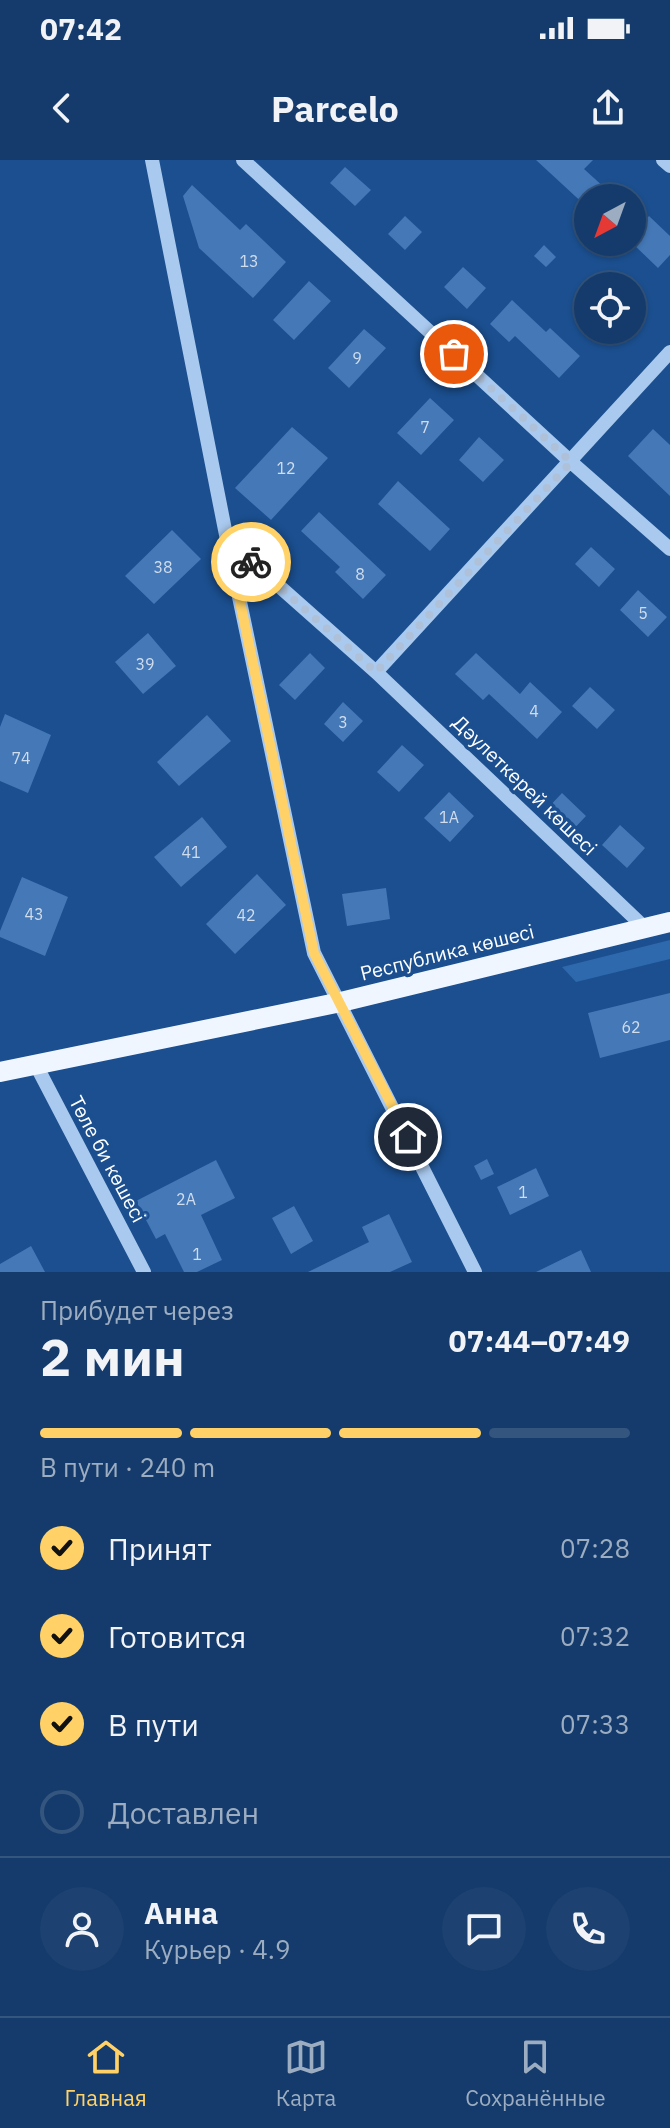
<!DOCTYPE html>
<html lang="ru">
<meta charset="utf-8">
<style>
:root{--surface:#143b6b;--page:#1d4271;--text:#f1f3f6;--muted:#9dadc1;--line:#33557e;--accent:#ffd166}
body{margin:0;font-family:"IBM Plex Sans",sans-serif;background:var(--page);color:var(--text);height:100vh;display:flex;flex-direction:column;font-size:30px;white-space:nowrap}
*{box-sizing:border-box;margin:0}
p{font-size:26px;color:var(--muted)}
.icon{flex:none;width:44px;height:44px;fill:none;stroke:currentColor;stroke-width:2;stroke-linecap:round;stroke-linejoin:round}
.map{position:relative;height:1112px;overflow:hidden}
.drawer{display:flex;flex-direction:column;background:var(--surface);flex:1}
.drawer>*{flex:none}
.needle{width:52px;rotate:221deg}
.controls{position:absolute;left:574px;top:24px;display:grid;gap:16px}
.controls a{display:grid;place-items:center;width:72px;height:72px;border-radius:50%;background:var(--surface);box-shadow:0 2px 6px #0004,0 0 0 2px var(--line);font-size:40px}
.pin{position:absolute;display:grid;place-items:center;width:68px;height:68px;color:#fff;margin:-34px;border:4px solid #fff;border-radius:50%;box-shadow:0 2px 8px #0007}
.courier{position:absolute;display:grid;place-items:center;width:80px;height:80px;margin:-40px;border:6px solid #ffd166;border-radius:50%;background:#fff;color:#222;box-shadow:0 2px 10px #0007}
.head em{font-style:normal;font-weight:700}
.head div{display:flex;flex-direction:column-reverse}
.head{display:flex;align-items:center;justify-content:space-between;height:136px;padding:0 40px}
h1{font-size:52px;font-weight:700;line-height:60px}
.bar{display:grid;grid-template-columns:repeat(4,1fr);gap:12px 8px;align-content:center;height:96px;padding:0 40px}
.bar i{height:10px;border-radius:6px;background:var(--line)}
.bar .active{background:var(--accent)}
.bar p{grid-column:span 4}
.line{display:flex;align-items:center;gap:20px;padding:0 40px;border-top:2px solid var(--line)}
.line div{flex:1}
.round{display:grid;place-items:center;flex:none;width:84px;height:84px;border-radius:42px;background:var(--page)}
ol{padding:0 40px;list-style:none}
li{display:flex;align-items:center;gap:24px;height:88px}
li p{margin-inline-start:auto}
li .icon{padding:8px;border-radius:50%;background:var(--accent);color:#111;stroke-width:4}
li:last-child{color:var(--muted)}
li i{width:44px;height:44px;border:4px solid var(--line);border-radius:50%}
.status{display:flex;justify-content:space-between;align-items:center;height:56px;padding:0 40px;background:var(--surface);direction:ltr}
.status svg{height:22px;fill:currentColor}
header{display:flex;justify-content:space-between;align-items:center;height:104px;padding:0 40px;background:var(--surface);font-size:36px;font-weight:700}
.tabs{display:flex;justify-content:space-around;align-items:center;height:112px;border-top:2px solid var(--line);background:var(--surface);font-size:22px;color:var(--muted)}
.tabs a{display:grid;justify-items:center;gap:4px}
.tabs .active{color:var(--accent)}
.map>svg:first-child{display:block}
.green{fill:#2e69ad}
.building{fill:#4478b7}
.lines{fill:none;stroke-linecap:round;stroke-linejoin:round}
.minor{stroke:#a9c9ee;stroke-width:14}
.major{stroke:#f0f6ff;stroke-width:20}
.done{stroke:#afc1d8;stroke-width:8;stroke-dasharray:0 14.4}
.route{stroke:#ffd166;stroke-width:10}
.labels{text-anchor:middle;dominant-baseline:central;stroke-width:7;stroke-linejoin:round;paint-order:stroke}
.number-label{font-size:16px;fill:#d0dded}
.street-label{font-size:20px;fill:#fff;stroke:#1b4f8f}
</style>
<div class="status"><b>07:42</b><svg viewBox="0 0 49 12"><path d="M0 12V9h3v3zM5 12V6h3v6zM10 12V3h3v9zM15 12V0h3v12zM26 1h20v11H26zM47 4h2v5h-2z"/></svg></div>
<header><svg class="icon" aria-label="back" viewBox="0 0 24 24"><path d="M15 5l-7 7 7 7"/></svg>Parcelo<svg class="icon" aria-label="share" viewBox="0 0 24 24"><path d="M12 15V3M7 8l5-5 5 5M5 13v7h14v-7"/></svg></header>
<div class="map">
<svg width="670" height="1112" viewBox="0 0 670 1112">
<rect width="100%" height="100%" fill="#1b4f8f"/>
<!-- green -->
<path class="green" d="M670,780V799L576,822L562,807Z"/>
<!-- building -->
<path class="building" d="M536,0H593L584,9L616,38H588V48Z
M345,7L371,30L355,46L330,23Z
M192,25L240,70L246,64L286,102L253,138L199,88L183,36Z
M405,56L422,72L405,90L388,74Z
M649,56L670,76V95L658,108L632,83V74Z
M544,85L556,97L546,107L534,96Z
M463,107L486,128L467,149L444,127Z
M309,121L331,141L294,180L273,160Z
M512,140L546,172L550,168L580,196L559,218L515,176L509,182L490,164Z
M364,169L386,188L349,228L328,208Z
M430,238L454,260L421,295L397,273Z
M292,267L328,298L271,360L235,328Z
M653,269L670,285V336L628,296Z
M479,277L504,300L483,322L459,300Z
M398,321L450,369L430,391L378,344Z
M319,352L386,415L363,439L335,412L340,407L301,371Z
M172,370L201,399L154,444L125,416Z
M591,387L615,409L599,427L575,404Z
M638,430L667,457L648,477L620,450Z
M148,473L176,506L143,534L115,502Z
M310,493L325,508L295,540L279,525Z
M476,493L520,534L530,522L562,552L537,579L489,534L483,540L455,514Z
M590,527L615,550L597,569L572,546Z
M343,542L363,561L343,582L324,564Z
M5,554L51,575L28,633L0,621V567Z
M207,555L231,581L179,626L157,602Z
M402,585L424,605L399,632L377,612Z
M449,632L474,656L450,682L424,658Z
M562,633L586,656L568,675L544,652Z
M202,657L227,687L181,727L154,697Z
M620,665L645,688L627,708L602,685Z
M257,714L286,745L235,794L206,764Z
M22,717L68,737L45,796L0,777V771Z
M386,728L390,759L347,766L342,734Z
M670,833V880L600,898L588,853Z
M487,999L494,1014L481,1020L474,1006Z
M216,1000L235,1038L201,1055L222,1100L197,1112H184L165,1074L156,1079L136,1041Z
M536,1008L549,1036L510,1055L497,1027Z
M294,1046L313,1081L291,1094L272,1058Z
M389,1054L412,1102L390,1112H308L369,1082L362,1067Z
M31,1086L45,1112H0V1104Z
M581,1090L591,1112H536Z"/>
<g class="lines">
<!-- minor -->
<path class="minor" d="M152,0L227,380L314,793L475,1112
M243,0L571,302L670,389
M663,0L670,6
M227,380L376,512L645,768
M376,512L670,192
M36,905L144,1112"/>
<!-- major -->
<path class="major" d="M0,912L341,842L670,762"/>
</g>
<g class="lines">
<!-- done -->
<path class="done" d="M251,402L376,512L571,302L454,194"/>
<!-- route -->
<path class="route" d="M251,402L227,380L314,793L408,977"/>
</g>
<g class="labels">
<!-- number labels -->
<g class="number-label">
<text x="249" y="101">13</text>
<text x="357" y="198">9</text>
<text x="425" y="267">7</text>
<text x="286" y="308">12</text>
<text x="163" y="407">38</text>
<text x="360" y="414">8</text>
<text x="643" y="453">5</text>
<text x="145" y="504">39</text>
<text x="534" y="551">4</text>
<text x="343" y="562">3</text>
<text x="21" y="598">74</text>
<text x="449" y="657">1А</text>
<text x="191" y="692">41</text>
<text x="34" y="754">43</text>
<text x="246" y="755">42</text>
<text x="631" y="867">62</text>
<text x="523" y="1032">1</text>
<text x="186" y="1039">2А</text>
<text x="197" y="1094">1</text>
</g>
<!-- street labels -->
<g class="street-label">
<text transform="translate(525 625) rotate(44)">Дәулеткерей көшесі</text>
<text transform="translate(447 792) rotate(-14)">Республика көшесі</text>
<text transform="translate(108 999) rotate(62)">Төле би көшесі</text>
</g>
</g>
</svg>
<div class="controls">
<a><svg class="needle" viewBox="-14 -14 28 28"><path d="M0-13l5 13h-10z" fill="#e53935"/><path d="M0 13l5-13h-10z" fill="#9dadc1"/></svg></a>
<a><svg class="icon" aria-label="locate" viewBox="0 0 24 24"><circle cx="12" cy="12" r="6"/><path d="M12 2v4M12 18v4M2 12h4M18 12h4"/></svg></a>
</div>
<div class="pin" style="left:454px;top:194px;background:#ea580c"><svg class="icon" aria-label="bag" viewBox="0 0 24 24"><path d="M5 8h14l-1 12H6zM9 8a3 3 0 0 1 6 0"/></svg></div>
<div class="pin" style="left:408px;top:977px;background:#1f2937"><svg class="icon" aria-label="home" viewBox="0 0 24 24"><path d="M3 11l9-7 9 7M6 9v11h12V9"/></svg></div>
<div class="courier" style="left:251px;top:402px"><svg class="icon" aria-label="bike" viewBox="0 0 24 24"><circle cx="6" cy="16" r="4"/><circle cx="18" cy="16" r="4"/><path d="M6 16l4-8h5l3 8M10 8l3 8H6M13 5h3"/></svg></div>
</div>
<section class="drawer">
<div class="head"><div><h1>2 мин</h1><p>Прибудет через</p></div><em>07:44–07:49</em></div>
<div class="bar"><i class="active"></i><i class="active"></i><i class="active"></i><i></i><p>В пути · 240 m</p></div>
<ol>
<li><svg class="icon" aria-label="check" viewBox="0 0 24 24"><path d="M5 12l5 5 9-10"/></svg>Принят<p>07:28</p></li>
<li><svg class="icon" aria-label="check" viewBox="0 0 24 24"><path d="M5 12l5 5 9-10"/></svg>Готовится<p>07:32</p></li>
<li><svg class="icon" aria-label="check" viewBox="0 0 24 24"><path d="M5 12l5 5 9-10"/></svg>В пути<p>07:33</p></li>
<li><i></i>Доставлен</li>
</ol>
<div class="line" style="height:144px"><a class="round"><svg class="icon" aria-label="person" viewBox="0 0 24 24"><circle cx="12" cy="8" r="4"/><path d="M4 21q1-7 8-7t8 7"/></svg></a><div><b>Анна</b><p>Курьер · 4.9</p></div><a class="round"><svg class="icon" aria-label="chat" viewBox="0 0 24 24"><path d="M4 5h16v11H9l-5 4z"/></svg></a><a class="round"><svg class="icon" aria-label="phone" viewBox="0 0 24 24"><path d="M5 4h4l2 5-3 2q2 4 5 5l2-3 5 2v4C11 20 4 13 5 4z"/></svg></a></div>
</section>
<nav class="tabs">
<a class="active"><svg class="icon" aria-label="home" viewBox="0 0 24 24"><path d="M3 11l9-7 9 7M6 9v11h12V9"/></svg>Главная</a>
<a><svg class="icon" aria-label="map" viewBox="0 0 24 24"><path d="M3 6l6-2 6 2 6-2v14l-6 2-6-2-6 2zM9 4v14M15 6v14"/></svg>Карта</a>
<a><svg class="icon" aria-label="saved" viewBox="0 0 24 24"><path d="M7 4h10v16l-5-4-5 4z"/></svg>Сохранённые</a>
</nav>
